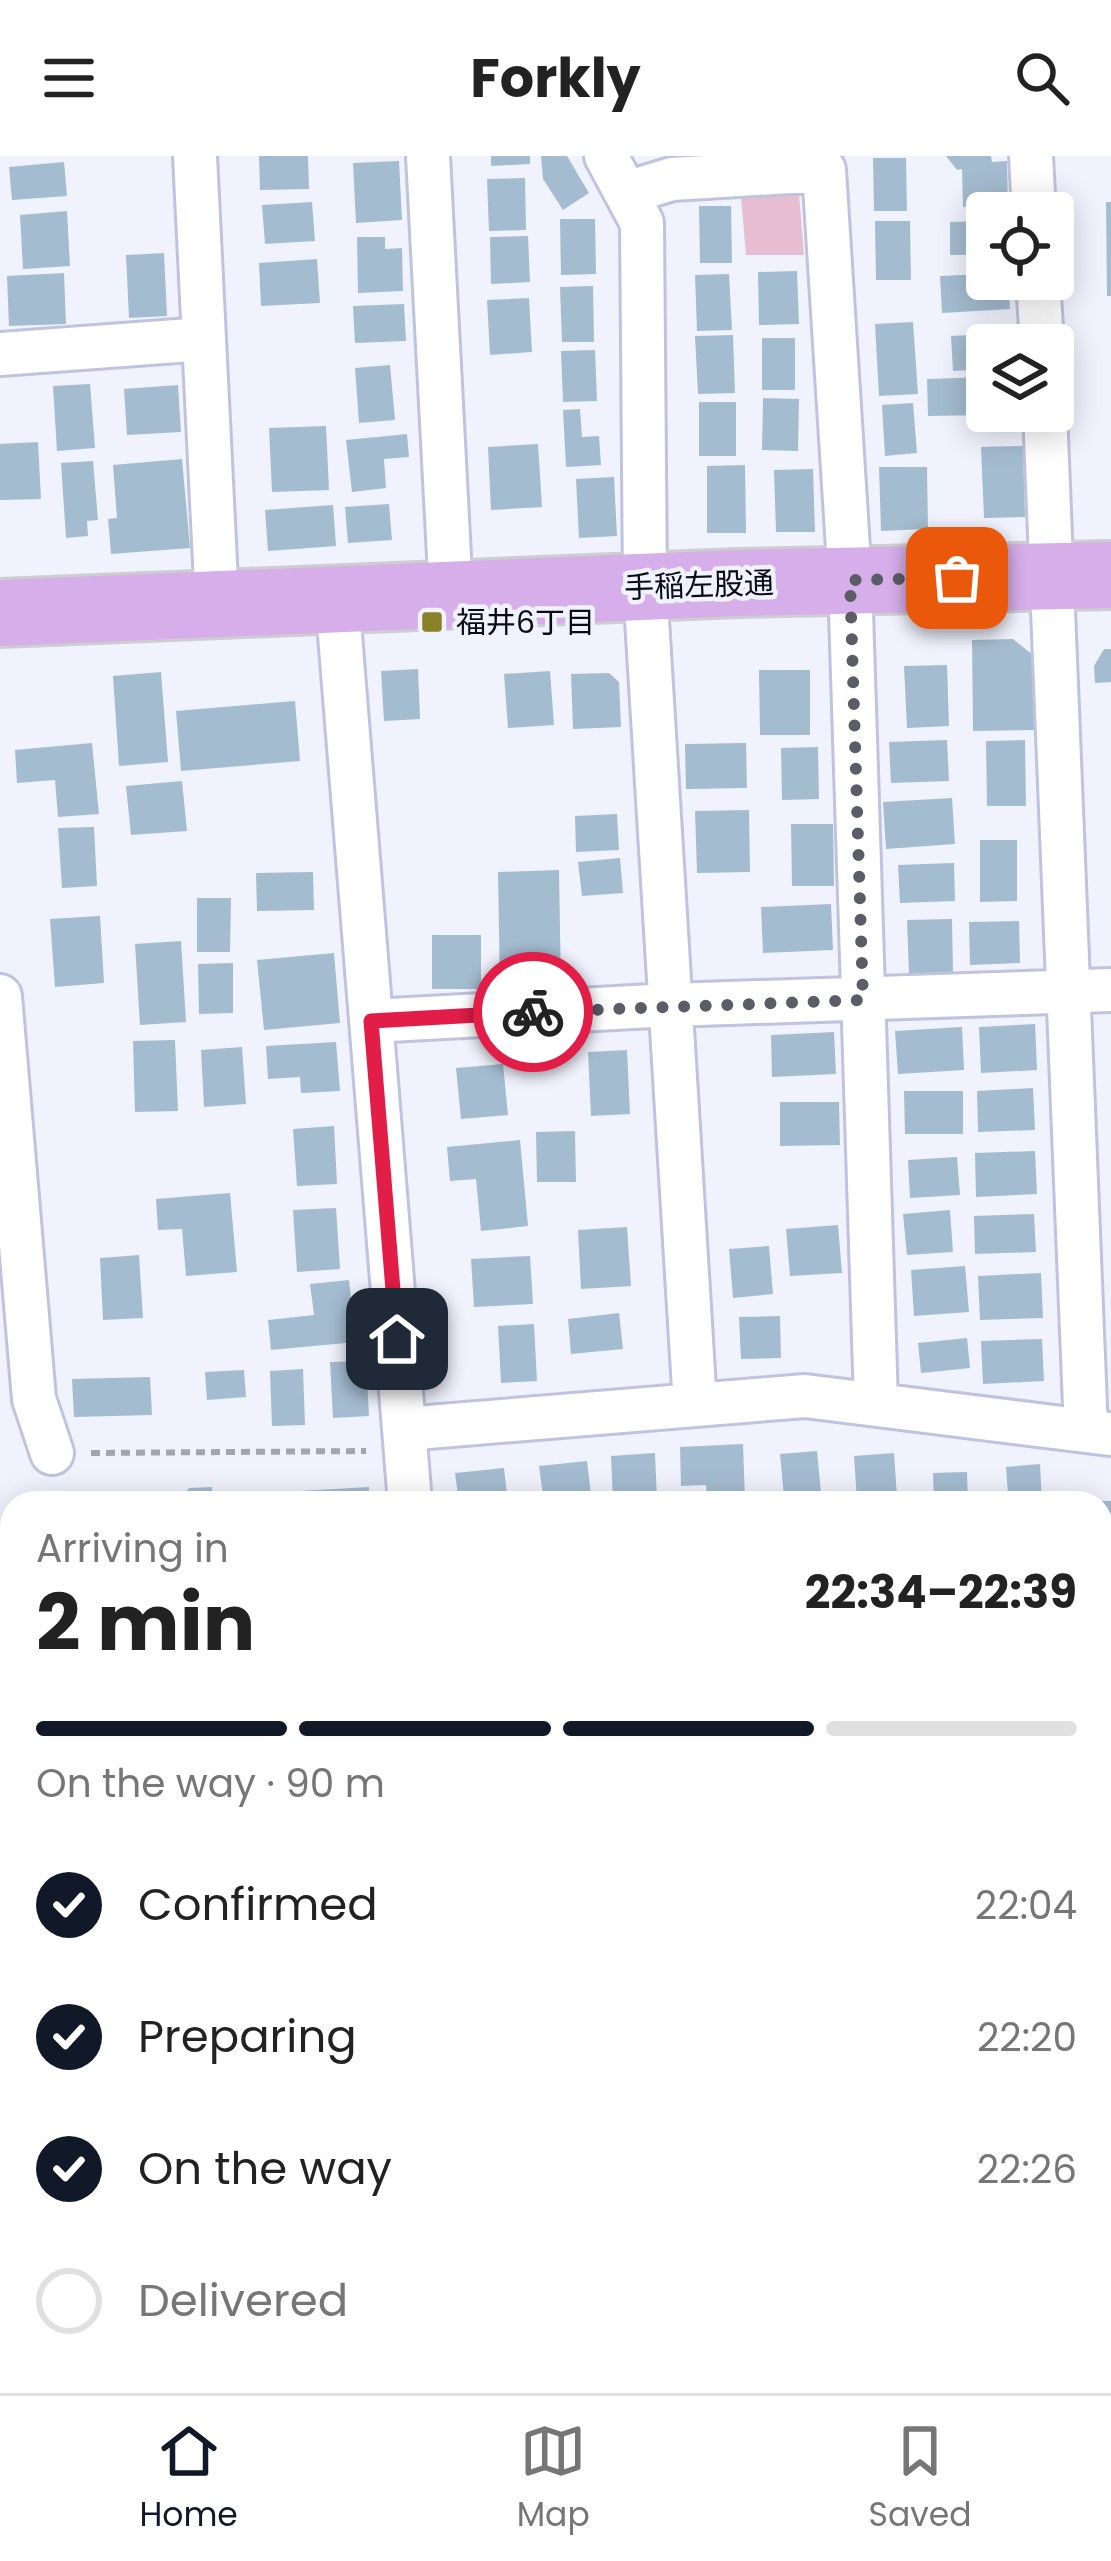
<!DOCTYPE html>
<meta charset="utf-8">
<style>
:root{--surface:#fff;--page:#f6f6f6;--text:#222;--muted:#767676;--line:#e0e0e0;--accent:#111827}
body{margin:0;font-family:Poppins,"Noto Sans JP",sans-serif;background:var(--page);color:var(--text);height:100vh;display:flex;flex-direction:column;font-size:45px;white-space:nowrap}
*{box-sizing:border-box;margin:0}
p{font-size:39px;color:var(--muted)}
.icon{flex:none;width:66px;height:66px;fill:none;stroke:currentColor;stroke-width:2;stroke-linecap:round;stroke-linejoin:round}
.map{position:relative;flex:1;overflow:hidden}
.panel{position:absolute;left:0px;top:1335px;width:1113px;height:903px;display:flex;flex-direction:column;background:var(--surface);border-radius:36px 36px 0 0;box-shadow:0 6px 30px #0003}
.panel>*{flex:none}
.controls{position:absolute;left:966px;top:36px;display:grid;gap:24px}
.controls a{display:grid;place-items:center;width:108px;height:108px;border-radius:12px;background:var(--surface);box-shadow:0 6px 30px #0003;font-size:60px}
.pin{position:absolute;display:grid;place-items:center;width:102px;height:102px;color:#fff;margin:-51px;border-radius:24px;box-shadow:0 6px 18px #0006}
.courier{position:absolute;display:grid;place-items:center;width:120px;height:120px;margin:-60px;border:9px solid #e11d48;border-radius:50%;background:#fff;color:#222;box-shadow:0 3px 15px #0007}
.summary em{font-style:normal;font-weight:700}
.summary div{display:flex;flex-direction:column-reverse}
.summary{display:flex;align-items:center;justify-content:space-between;height:204px;padding:0 36px}
h1{font-size:78px;font-weight:700;line-height:90px}
.bar{display:grid;grid-template-columns:repeat(4,1fr);gap:18px 12px;align-content:center;height:144px;padding:0 36px}
.bar i{height:15px;border-radius:9px;background:var(--line)}
.bar .on{background:var(--accent)}
.bar p{grid-column:span 4}
ol{padding:0 36px;list-style:none}
li{display:flex;align-items:center;gap:36px;height:132px}
li p{margin-inline-start:auto}
li .icon{padding:12px;border-radius:50%;background:var(--accent);color:#fff;stroke-width:4}
li:last-child{color:var(--muted)}
li i{width:66px;height:66px;border:6px solid var(--line);border-radius:50%}
header{display:flex;justify-content:space-between;align-items:center;height:156px;padding:0 36px;background:var(--surface);font-size:54px;font-weight:700}
.menu{display:flex;justify-content:space-around;align-items:center;height:168px;border-top:3px solid var(--line);background:var(--surface);font-size:33px;color:var(--muted)}
.menu a{display:grid;justify-items:center;gap:6px}
.menu .on{color:var(--accent)}
.map>svg:first-child{display:block}
.green{fill:#e7bed1}
.forest{fill:#e1b1c7}
.lines{fill:none;stroke-linecap:round;stroke-linejoin:round}
.river{stroke:#73aeb8;stroke-width:66}
.building{fill:#a4bcd0}
.street-casing{stroke:#bfc3de;stroke-width:48}
.primary-casing{stroke:#ceced0;stroke-width:72}
.path{stroke:#a3a4af;stroke-width:6;stroke-dasharray:9 6;stroke-linecap:butt}
.street{stroke:#fff;stroke-width:42}
.primary{stroke:#d6aee9;stroke-width:66}
.done{stroke:#5a5c66;stroke-width:12;stroke-dasharray:0 21.6}
.route{stroke:#e11d48;stroke-width:15}
.poi-dot{fill:#888129;stroke:#f0f2fd;stroke-width:4.5}
.labels{text-anchor:middle;dominant-baseline:central;stroke-width:9;stroke-linejoin:round;paint-order:stroke}
.street-label{font-size:30px;fill:#0a0b14;stroke:#f0f2fd}
.poi-label{font-size:30px;fill:#0a0b14;stroke:#f0f2fd;text-anchor:start}
</style>
<header><svg class="icon" aria-label="menu" viewBox="0 0 24 24"><path d="M4 6h16M4 12h16M4 18h16"/></svg>Forkly<svg class="icon" aria-label="search" viewBox="0 0 24 24"><circle cx="10" cy="10" r="6"/><path d="M15 15l6 6"/></svg></header>
<div class="map">
<svg width="1111" height="2237" viewBox="0 0 1111 2237">
<rect width="100%" height="100%" fill="#f0f2fd"/>
<!-- green -->
<path class="green" d="M799,38L804,99H746L741,42Z"/>
<!-- forest -->
<path class="forest" d="M1111,1995V2237H0V2203L12,2201V2226H1101V1998Z"/>
<g class="lines">
<!-- river -->
<path class="river" d="M1101,2169L1111,2163
M511,2226L549,2237
M194,2237L261,2226
M985,2237L1004,2226"/>
</g>
<!-- building -->
<path class="building" d="M259,0H308L309,33L260,34Z
M491,0H530V8L491,10Z
M541,0H567L589,37L563,54L543,23Z
M946,0H991L992,6L1007,5L1008,50L963,51L962,13L957,14Z
M873,2H906L907,55H874Z
M399,5L402,64L356,67L353,7Z
M64,6L67,40L12,44L9,11Z
M525,22L526,74L489,75L487,23Z
M312,46L315,85L265,88L262,49Z
M1106,46H1111V140H1107Z
M699,50H731L732,107H700Z
M67,55L70,110L23,113L20,59Z
M560,63H595L596,118L561,119Z
M875,65H910L911,124H876Z
M987,65V99H950V66Z
M528,80L530,126L491,128L490,81Z
M357,81H385V93L402,92L403,135L358,137Z
M164,97L167,160L129,162L126,99Z
M317,103L320,147L261,150L259,107Z
M797,115L799,168L759,169L758,116Z
M64,117L66,168L9,170L7,120Z
M729,118L732,174L697,175L695,119Z
M987,118V123H1008L1010,153L942,157L940,120Z
M593,130L594,186H562L560,131Z
M529,142L532,196L490,199L487,144Z
M404,148L406,185L355,187L353,150Z
M913,166L918,238L879,240L875,168Z
M1012,177L1013,189H987V213L953,215L951,180Z
M733,179L735,237L698,238L695,180Z
M762,182H795V234H762Z
M595,194L597,245L563,246L561,195Z
M390,209L395,264L359,267L355,212Z
M987,221V259L928,260L927,223Z
M90,228L95,292L57,295L53,230Z
M178,229L181,276L127,279L124,233Z
M763,242L799,243L798,295L762,294Z
M699,246H736V300H699Z
M913,247L917,297L885,300L882,249Z
M580,253L582,281L599,280L601,309L566,311L563,254Z
M326,270L329,334L272,336L269,272Z
M407,278L409,301L384,303L386,332L352,336L346,284Z
M38,286L41,343L0,344V288Z
M538,288L542,351L491,354L488,291Z
M1023,290L1025,361L984,362L981,291Z
M182,303L190,392L111,398L108,363L117,362L113,309Z
M93,305L98,364L87,365L88,380L66,382L61,307Z
M745,309L746,377H707V310Z
M879,311H927L928,373L881,375Z
M813,313L815,376H776L774,314Z
M614,321L617,380L579,382L576,323Z
M389,348L392,384L348,387L345,351Z
M333,349L336,390L268,395L265,354Z
M1013,483L1033,499L1034,574L973,575L972,484Z
M1104,493H1111V526L1095,527L1094,510Z
M947,509L949,570L907,572L904,510Z
M418,513L420,563L384,565L381,515Z
M759,514H810V579H760Z
M550,515L554,569L508,572L504,518Z
M161,516L168,606L119,610L113,520Z
M609,517L619,526L621,571L573,573L571,518Z
M295,545L300,605L181,615L176,555Z
M947,584L949,625L891,627L889,586Z
M1025,584L1026,650H987L986,585Z
M92,587L99,658L58,661L55,624L17,627L15,594Z
M746,587L747,632L686,633L685,588Z
M818,591L819,643L782,644L781,592Z
M182,625L187,675L131,679L126,630Z
M952,642L955,688L886,693L883,646Z
M749,654L750,716L697,717L695,655Z
M617,658L619,694L576,696L575,660Z
M791,668H833L834,730H792Z
M94,671L97,730L62,732L58,672Z
M980,684H1017V745L980,746Z
M620,702L623,737L582,740L578,706Z
M954,707L955,745L900,747L898,709Z
M559,714L561,834L500,835L498,716Z
M313,716L314,754L257,755L256,717Z
M197,742H231L230,796H197Z
M831,748L833,794L763,797L761,751Z
M100,760L104,827L55,831L50,763Z
M952,763L953,817L909,818L907,764Z
M1019,765L1020,807L970,809L969,766Z
M432,779H481V833H432Z
M181,785L186,866L140,869L135,788Z
M334,797L340,867L264,874L257,804Z
M233,807V857L199,858L198,808Z
M1035,868L1037,914L981,917L979,871Z
M962,871L964,914L898,918L895,875Z
M834,876L836,918L772,921L771,879Z
M175,884L178,955L135,956L133,885Z
M336,886L340,935L301,937L300,921L268,923L266,890Z
M242,891L246,948L204,951L201,894Z
M627,894L630,958L591,960L588,896Z
M503,908L508,959L461,963L456,912Z
M1033,932L1035,974L978,976L977,935Z
M904,935H963V978H905Z
M780,946H839L840,989L780,990Z
M334,970L337,1028L297,1030L293,973Z
M575,975L576,1026H537L536,976Z
M520,984L528,1070L481,1075L476,1023L450,1025L447,991Z
M1035,995L1037,1038L976,1041L975,997Z
M957,1001L960,1039L910,1042L908,1004Z
M230,1037L237,1116L186,1120L182,1073L158,1074L156,1043Z
M336,1052L340,1113L297,1116L293,1054Z
M950,1054L953,1096L907,1099L903,1058Z
M1034,1058L1036,1096L975,1098L974,1060Z
M838,1069L842,1117L790,1120L786,1073Z
M627,1071L631,1130L581,1133L578,1074Z
M769,1090L773,1138L733,1142L729,1093Z
M139,1099L143,1162L103,1164L100,1102Z
M530,1100L533,1148L474,1151L471,1103Z
M965,1110L969,1156L914,1160L911,1114Z
M1041,1117L1043,1162L980,1164L978,1120Z
M349,1124L356,1186L271,1194L268,1164L314,1159L310,1128Z
M619,1157L623,1193L571,1198L568,1163Z
M780,1160L781,1202L741,1203L739,1161Z
M534,1168L537,1225L501,1227L498,1170Z
M967,1182L970,1212L921,1217L918,1187Z
M1042,1183L1044,1225L983,1228L981,1185Z
M366,1205L369,1260L333,1262L330,1206Z
M303,1213L305,1269L272,1270L270,1215Z
M244,1214L246,1241L207,1244L205,1216Z
M150,1221L152,1259L74,1261L72,1223Z
M743,1288L745,1344L707,1345L706,1329L681,1330L680,1291Z
M817,1295L821,1337L784,1341L780,1298Z
M655,1297L657,1344L613,1346L611,1300Z
M894,1297L897,1341L857,1345L854,1300Z
M587,1305L592,1347H544L539,1310Z
M1040,1308L1042,1347H992V1339L1008,1338L1006,1311Z
M504,1312L508,1347H459L455,1317Z
M967,1316L968,1347H934L933,1317Z
M212,1331L213,1347H177L189,1332Z
M369,1331L370,1347H301L300,1335Z
M126,1340L127,1347H81V1344Z
M1101,1345H1111V1406H1101Z
M1101,1444H1111V1501H1101Z
M0,1697H12V1747H0Z
M0,1797H12V1850H0Z
M0,1922H12V1977H0Z
M0,2002H12V2045L5,2046L4,2035H0Z"/>
<g class="lines">
<!-- street casing -->
<g class="street-casing">
<path id="street" d="M195,0L217,447
M428,0L451,438
M606,0L642,67L645,431L695,1249
M1031,0L1034,57
M626,37L672,23L824,14L850,424L876,1247
M1038,123L1042,189
M0,198L204,183
M1045,255L1086,1275
M337,442L410,1347
M0,840L34,1243L52,1297
M371,865L671,849L1111,834
M404,1273L805,1240L1110,1278
M1101,1542H1111
M0,1890H12
M0,2073L12,2071"/>
</g>
<!-- primary casing -->
<g class="primary-casing">
<path id="primary" d="M0,457L738,427L1111,419"/>
</g>
<!-- path -->
<path class="path" d="M91,1297L366,1295
M1101,1995L1111,1987
M0,2161L12,2159"/>
<!-- street -->
<use href="#street" class="street"/>
<!-- primary -->
<use href="#primary" class="primary"/>
</g>
<g class="lines">
<!-- done -->
<path class="done" d="M533,856L863,844L850,424L957,422"/>
<!-- route -->
<path class="route" d="M397,1183L371,865L533,856"/>
</g>
<!-- markers -->
<rect class="poi-dot" x="420" y="454" width="24" height="24" rx="6"/>
<g class="labels">
<!-- street labels -->
<g class="street-label">
<text transform="translate(699 429) rotate(-2)">手稲左股通</text>
</g>
<!-- poi labels -->
<g class="poi-label">
<text x="456" y="466">福井6丁目</text>
</g>
</g>
</svg>
<div class="controls">
<a><svg class="icon" aria-label="locate" viewBox="0 0 24 24"><circle cx="12" cy="12" r="6"/><path d="M12 2v4M12 18v4M2 12h4M18 12h4"/></svg></a>
<a><svg class="icon" aria-label="layers" viewBox="0 0 24 24"><path d="M12 4l9 5-9 5-9-5zM3 14l9 5 9-5"/></svg></a>
</div>
<div class="pin" style="left:957px;top:422px;background:#ea580c"><svg class="icon" aria-label="bag" viewBox="0 0 24 24"><path d="M5 8h14l-1 12H6zM9 8a3 3 0 0 1 6 0"/></svg></div>
<div class="pin" style="left:397px;top:1183px;background:#1f2937"><svg class="icon" aria-label="home" viewBox="0 0 24 24"><path d="M3 11l9-7 9 7M6 9v11h12V9"/></svg></div>
<div class="courier" style="left:533px;top:856px"><svg class="icon" aria-label="bike" viewBox="0 0 24 24"><circle cx="6" cy="16" r="4"/><circle cx="18" cy="16" r="4"/><path d="M6 16l4-8h5l3 8M10 8l3 8H6M13 5h3"/></svg></div>
<section class="panel">
<div class="summary"><div><h1>2 min</h1><p>Arriving in</p></div><em>22:34–22:39</em></div>
<div class="bar"><i class="on"></i><i class="on"></i><i class="on"></i><i></i><p>On the way · 90 m</p></div>
<ol>
<li><svg class="icon" aria-label="check" viewBox="0 0 24 24"><path d="M5 12l5 5 9-10"/></svg>Confirmed<p>22:04</p></li>
<li><svg class="icon" aria-label="check" viewBox="0 0 24 24"><path d="M5 12l5 5 9-10"/></svg>Preparing<p>22:20</p></li>
<li><svg class="icon" aria-label="check" viewBox="0 0 24 24"><path d="M5 12l5 5 9-10"/></svg>On the way<p>22:26</p></li>
<li><i></i>Delivered</li>
</ol>
</section>
</div>
<nav class="menu">
<a class="on"><svg class="icon" aria-label="home" viewBox="0 0 24 24"><path d="M3 11l9-7 9 7M6 9v11h12V9"/></svg>Home</a>
<a><svg class="icon" aria-label="map" viewBox="0 0 24 24"><path d="M3 6l6-2 6 2 6-2v14l-6 2-6-2-6 2zM9 4v14M15 6v14"/></svg>Map</a>
<a><svg class="icon" aria-label="saved" viewBox="0 0 24 24"><path d="M7 4h10v16l-5-4-5 4z"/></svg>Saved</a>
</nav>
